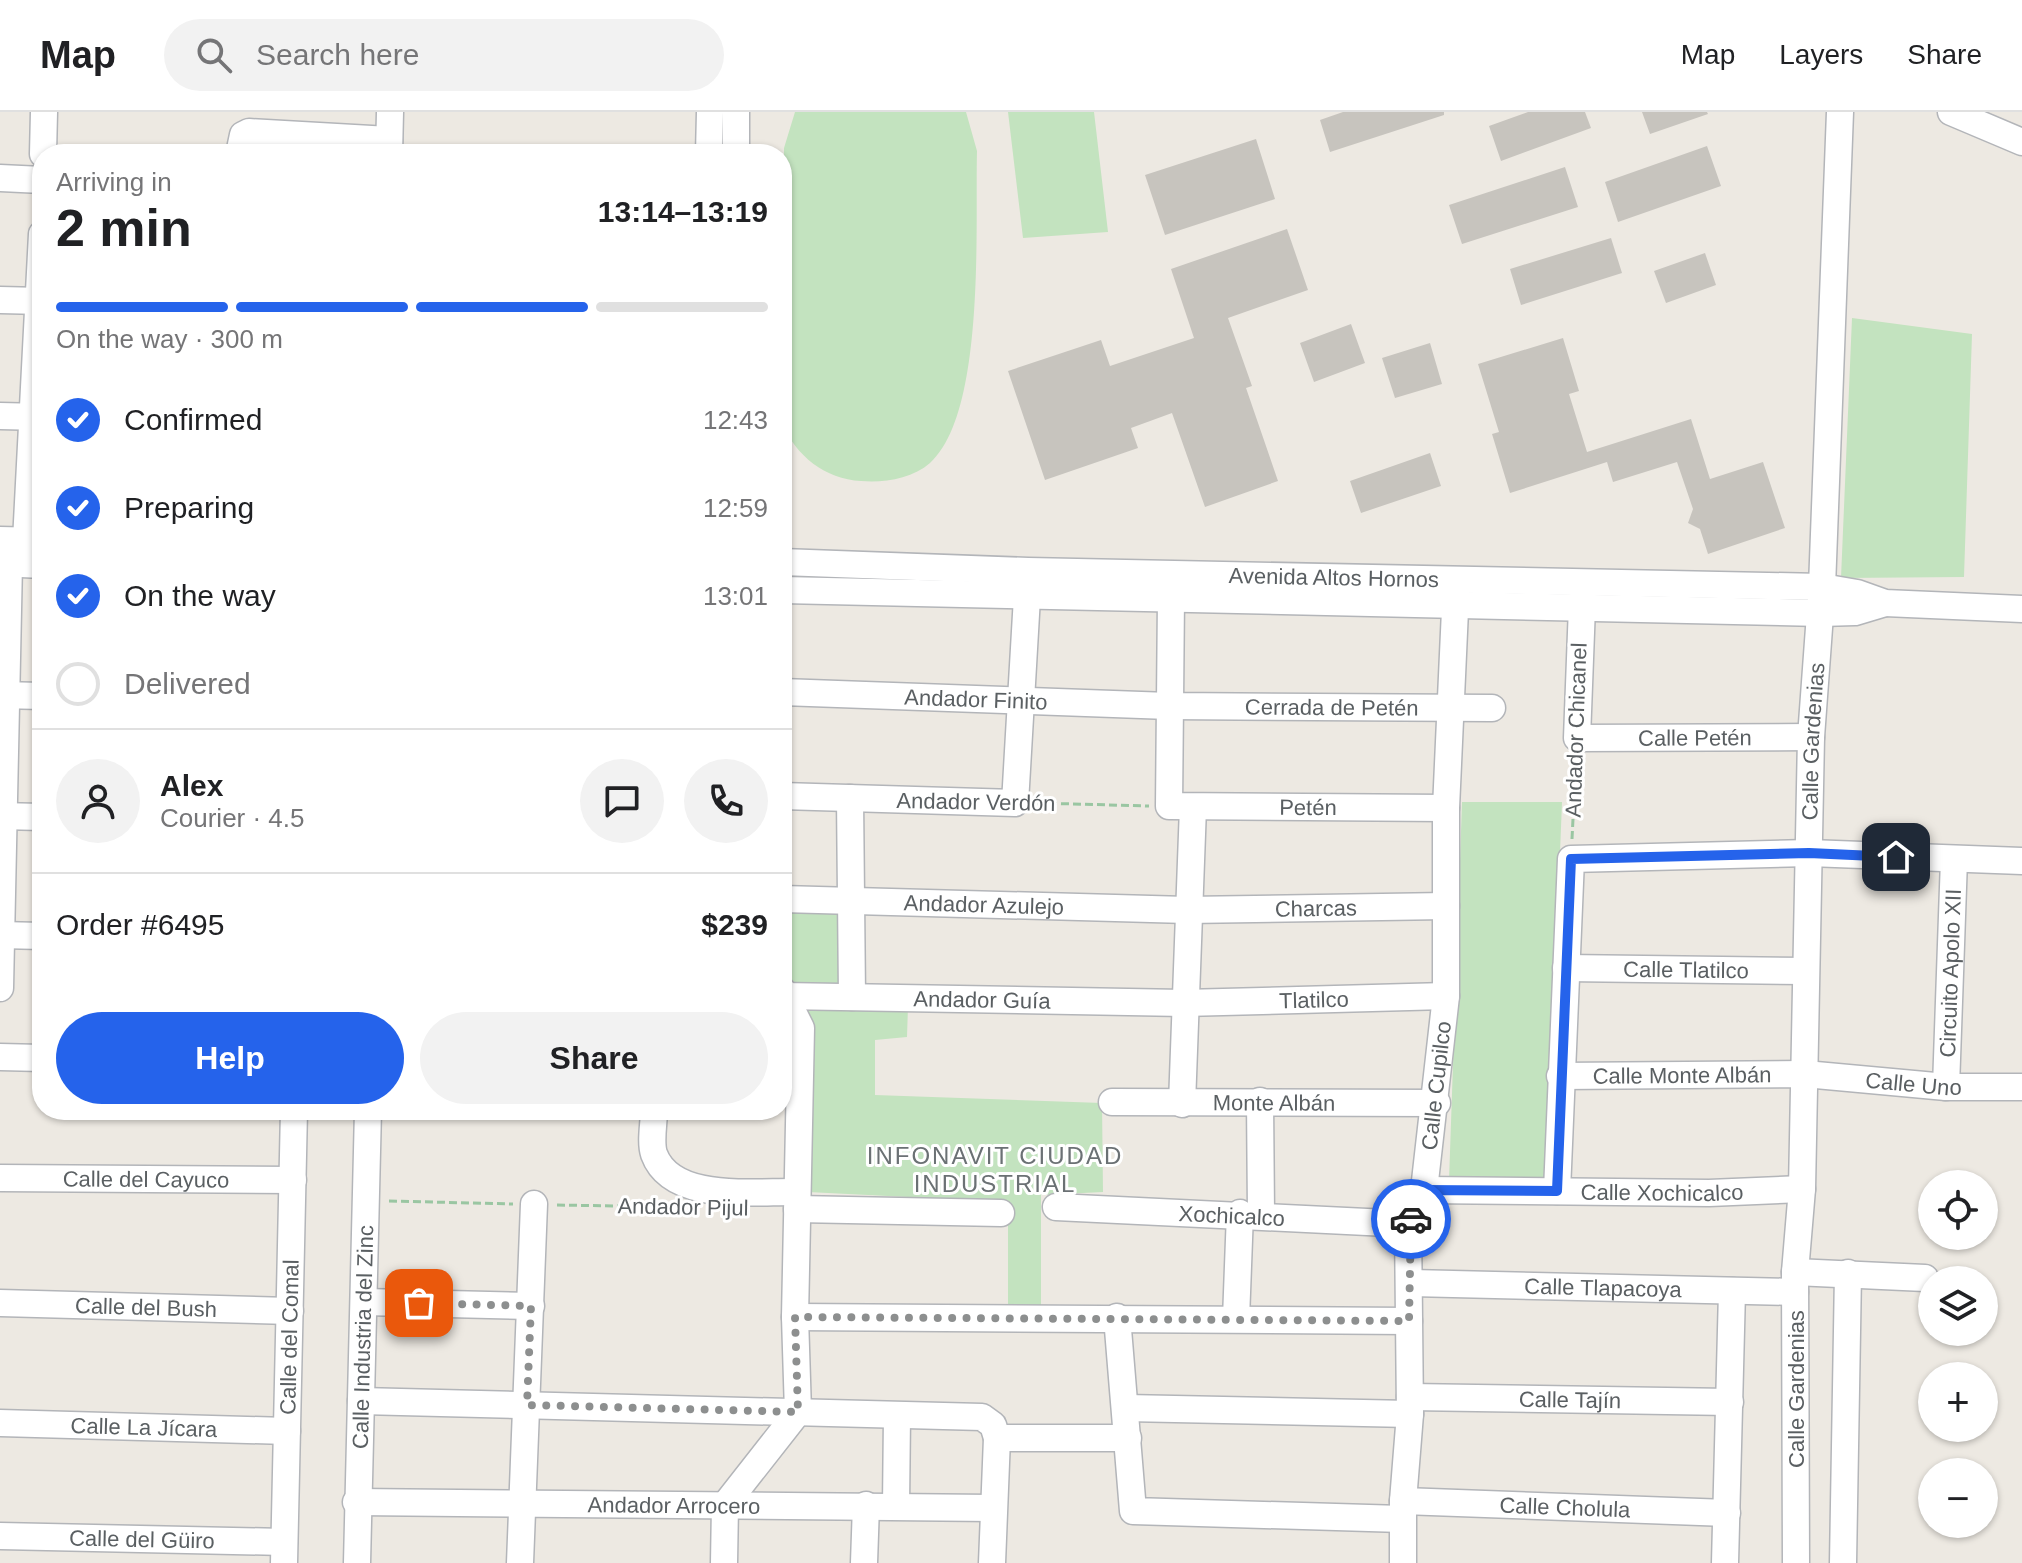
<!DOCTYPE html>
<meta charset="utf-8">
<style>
:root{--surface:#fff;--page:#f2f2f2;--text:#202124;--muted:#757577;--line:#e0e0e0;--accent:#2563eb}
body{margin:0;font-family:Helvetica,sans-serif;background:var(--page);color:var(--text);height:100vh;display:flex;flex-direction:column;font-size:30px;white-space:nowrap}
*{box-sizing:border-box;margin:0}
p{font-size:26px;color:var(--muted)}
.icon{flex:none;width:44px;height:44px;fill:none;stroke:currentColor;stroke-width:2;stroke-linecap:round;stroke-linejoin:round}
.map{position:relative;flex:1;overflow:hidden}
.panel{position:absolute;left:32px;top:32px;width:760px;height:976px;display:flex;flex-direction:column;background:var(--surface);border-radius:32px;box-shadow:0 2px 6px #0004}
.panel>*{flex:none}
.tools{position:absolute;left:1918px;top:1058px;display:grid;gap:16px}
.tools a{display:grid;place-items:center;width:80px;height:80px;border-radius:50%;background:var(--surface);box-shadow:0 2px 6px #0004;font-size:40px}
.pin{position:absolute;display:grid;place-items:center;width:68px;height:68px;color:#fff;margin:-34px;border-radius:16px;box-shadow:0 4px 12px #0006}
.courier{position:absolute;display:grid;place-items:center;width:80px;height:80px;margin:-40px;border:6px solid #2563eb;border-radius:50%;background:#fff;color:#222;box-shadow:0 2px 10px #0007}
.summary em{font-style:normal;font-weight:800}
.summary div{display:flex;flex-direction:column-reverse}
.summary{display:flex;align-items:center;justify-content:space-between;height:136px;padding:0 24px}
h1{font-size:52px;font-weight:800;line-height:60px}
.bar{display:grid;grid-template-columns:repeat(4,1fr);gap:12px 8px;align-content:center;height:96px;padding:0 24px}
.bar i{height:10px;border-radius:6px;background:var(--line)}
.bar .selected{background:var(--accent)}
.bar p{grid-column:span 4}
.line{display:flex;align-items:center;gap:20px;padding:0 24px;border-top:2px solid var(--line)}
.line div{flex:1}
.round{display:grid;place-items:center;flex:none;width:84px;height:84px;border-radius:42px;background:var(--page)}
ol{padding:0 24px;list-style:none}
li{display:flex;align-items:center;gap:24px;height:88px}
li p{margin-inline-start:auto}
li .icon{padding:8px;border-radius:50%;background:var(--accent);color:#fff;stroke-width:4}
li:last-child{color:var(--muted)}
li i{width:44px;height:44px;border:4px solid var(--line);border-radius:50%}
.primary-button{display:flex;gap:16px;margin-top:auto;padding:16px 24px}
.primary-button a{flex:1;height:92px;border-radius:48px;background:var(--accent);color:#fff;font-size:32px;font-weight:800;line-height:92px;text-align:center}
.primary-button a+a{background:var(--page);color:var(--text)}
header{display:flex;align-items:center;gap:48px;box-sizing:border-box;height:112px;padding:0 40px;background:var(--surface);border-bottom:2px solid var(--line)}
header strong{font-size:38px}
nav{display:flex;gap:44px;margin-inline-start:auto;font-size:28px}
.search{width:560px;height:72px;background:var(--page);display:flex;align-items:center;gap:20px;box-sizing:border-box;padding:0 28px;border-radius:44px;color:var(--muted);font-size:30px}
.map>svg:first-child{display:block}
.green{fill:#c3e3bf}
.building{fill:#c7c4be}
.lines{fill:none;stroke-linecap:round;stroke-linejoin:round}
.minor-casing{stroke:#b3b5b9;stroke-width:29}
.path{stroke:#9ac6a2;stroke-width:3;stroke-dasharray:8 4;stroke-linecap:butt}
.minor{stroke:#fff;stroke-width:26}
.done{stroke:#8d8f8f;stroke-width:8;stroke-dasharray:0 14.4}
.route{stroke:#2563eb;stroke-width:10}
.labels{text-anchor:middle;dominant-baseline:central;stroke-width:6;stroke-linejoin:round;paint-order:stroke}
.street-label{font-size:22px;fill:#5a5f62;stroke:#fff}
.neighbourhood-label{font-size:24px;letter-spacing:2px;fill:#6b7174;stroke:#fff}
</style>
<header>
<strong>Map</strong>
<div class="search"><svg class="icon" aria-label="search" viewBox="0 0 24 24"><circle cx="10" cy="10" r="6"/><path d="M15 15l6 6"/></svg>Search here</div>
<nav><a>Map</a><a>Layers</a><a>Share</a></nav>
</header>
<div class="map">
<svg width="2022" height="1451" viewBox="0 0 2022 1451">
<rect width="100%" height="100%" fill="#ede9e2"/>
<!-- green -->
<path class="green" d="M795,0H966L977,39C975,113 986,301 930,351C912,367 883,371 861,369C825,367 796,344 782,311L784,36Z
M1008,0H1094L1108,120L1023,126Z
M1852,206L1972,222L1964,465L1841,466Z
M1462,690H1562L1547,1070L1449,1069Z
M782,797L858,799L861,893L908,894L907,925L875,928V983L1102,991L1103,1080L1041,1083V1195H1008V1090L808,1080L801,892L782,855Z"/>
<!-- building -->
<path class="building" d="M1343,0H1444V3L1330,40L1320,8Z
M1528,0H1585L1591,16L1501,49L1489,14Z
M1642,0H1707L1708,2L1650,22Z
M1256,27L1275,87L1165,123L1145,63Z
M1707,34L1721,74L1618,110L1605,70Z
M1565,55L1578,95L1462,132L1449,93Z
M1287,117L1308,178L1228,206L1252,274L1246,276L1278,369L1205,395L1172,301L1131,316L1138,336L1045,368L1008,259L1101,228L1110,254L1194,226L1171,157Z
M1611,126L1622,161L1521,193L1510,157Z
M1705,141L1716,173L1666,191L1654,159Z
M1351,212L1365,251L1314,270L1300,231Z
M1563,226L1579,279L1569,282L1587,340L1691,307L1710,367L1763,350L1785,416L1708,442L1700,417L1688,411L1693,397L1677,350L1613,370L1607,350L1510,381L1492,322L1499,320L1478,252Z
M1430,231L1442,272L1395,286L1382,246Z
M1430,341L1441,374L1361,401L1350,369Z"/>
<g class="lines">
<!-- minor casing -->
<g class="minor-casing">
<g id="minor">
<path d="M1951,0L2022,30"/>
<path d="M43,42L44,0"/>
<path d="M239,42L243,23L249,20L389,28"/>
<path d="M389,42L390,0"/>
<path d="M709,42L710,0"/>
<path d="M736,42V0"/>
<path d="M0,66L42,68"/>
<path d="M0,188L42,189"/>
<path d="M0,304L42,305"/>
<path d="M0,428L42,429"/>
<path d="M26,429L42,122"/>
<path id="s1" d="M782,450L1028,459L1822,475L1857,481L1885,491L2022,497"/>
<path d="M0,451L42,453"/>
<path d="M782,478L1821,501L1855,500L1885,491"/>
<path id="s2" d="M1171,485L1169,694L1446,696"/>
<path id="s3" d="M1582,494L1577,626L1811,625"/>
<path id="s4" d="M782,580L1169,594L1492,596"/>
<path d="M0,583L42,584"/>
<path d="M782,684L1015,691L1027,485"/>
<path d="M850,686L852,885"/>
<path d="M0,704L42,705"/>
<path id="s5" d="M782,787L1187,798L1446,794"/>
<path d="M0,823L42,824"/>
<path id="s6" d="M1566,856L1805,859"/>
<path d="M0,876L9,451"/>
<path id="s7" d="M782,884L1184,891L1446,884"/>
<path d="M0,945L42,946"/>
<path id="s8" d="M1560,964L1805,962L1946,975H2022"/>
<path id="s9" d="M1946,975L1954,747"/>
<path d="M1260,989L1261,1102"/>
<path id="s10" d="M1112,990L1437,991"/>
<path d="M1182,992L1193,695"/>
<path d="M654,998C654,1011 650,1030 654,1042C672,1091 755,1079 797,1080"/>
<path id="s11" d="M0,1066L293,1068"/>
<path id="s12" d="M1424,1078L1709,1081L1802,1077"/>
<path d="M1557,1079L1571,747L1809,741L2022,749"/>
<path id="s13" d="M1056,1095L1408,1112"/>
<path d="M797,1097L1001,1101"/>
<path d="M1795,1160L1925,1166"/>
<path id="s14" d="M1411,1171L1795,1180"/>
<path d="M364,1190L531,1194"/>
<path id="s15" d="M0,1191L290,1199"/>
<path d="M795,1205L1409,1209"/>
<path d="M1117,1205L1133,1399L1402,1407"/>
<path d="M1236,1207L1240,1101"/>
<path id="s16" d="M1410,1285L1730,1290"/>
<path d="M361,1289L982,1305L993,1313L997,1326H1128"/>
<path d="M1126,1296L1410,1302"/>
<path id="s17" d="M0,1311L287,1319"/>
<path id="s18" d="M1403,1389L1727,1401"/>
<path id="s19" d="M356,1390L993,1396"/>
<path d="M896,1394L897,1304"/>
<path id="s20" d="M0,1424L284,1430"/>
<path id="s21" d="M284,1451L294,998"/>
<path id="s22" d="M357,1451L368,998"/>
<path d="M520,1451L534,1092"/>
<path d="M724,1451L725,1393L798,1300L795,1205L801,916L782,878"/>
<path d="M864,1451L866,1393"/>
<path d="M992,1451L997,1326"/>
<path id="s23" d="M1403,1451V1389L1410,1302L1408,1112L1424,1078L1446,884V696L1456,476"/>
<path d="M1725,1451L1732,1179"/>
<path id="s24" d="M1796,1451L1795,1160L1802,1077L1811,625L1822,475L1840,0"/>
<path d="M1843,1451L1848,1161"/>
</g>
</g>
<!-- path -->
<path class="path" d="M1037,691L1149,694
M1572,727L1576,647
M389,1089L513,1092
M557,1093L681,1095"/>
<!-- minor -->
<use href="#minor" class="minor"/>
</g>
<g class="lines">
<!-- done -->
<path class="done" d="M419,1191L531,1194L527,1293L798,1300L795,1205L1409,1209L1411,1107"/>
<!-- route -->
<path class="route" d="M1411,1107L1424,1078L1557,1079L1571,747L1809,741L1896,745"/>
</g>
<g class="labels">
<!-- street labels -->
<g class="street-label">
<text stroke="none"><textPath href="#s1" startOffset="552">Avenida Altos Hornos</textPath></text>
<text stroke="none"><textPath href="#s4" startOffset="194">Andador Finito</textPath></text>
<text stroke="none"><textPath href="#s4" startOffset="550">Cerrada de Petén</textPath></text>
<text transform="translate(1576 618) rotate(-88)">Andador Chicanel</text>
<text stroke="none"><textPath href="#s3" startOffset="250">Calle Petén</textPath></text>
<text stroke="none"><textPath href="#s24" startOffset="822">Calle Gardenias</textPath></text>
<text transform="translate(976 690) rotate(1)">Andador Verdón</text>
<text stroke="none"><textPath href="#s2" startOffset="348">Petén</textPath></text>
<text stroke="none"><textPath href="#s5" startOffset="202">Andador Azulejo</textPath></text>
<text stroke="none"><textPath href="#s5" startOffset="534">Charcas</textPath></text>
<text stroke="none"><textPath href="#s6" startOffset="120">Calle Tlatilco</textPath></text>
<text stroke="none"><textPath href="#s9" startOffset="114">Circuito Apolo XII</textPath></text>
<text stroke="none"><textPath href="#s7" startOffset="200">Andador Guía</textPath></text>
<text stroke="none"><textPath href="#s7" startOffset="532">Tlatilco</textPath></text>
<text stroke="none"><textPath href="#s8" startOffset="122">Calle Monte Albán</textPath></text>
<text stroke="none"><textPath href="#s8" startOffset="354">Calle Uno</textPath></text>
<text stroke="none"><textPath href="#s23" startOffset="482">Calle Cupilco</textPath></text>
<text stroke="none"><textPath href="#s10" startOffset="162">Monte Albán</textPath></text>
<text stroke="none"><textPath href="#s11" startOffset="146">Calle del Cayuco</textPath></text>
<text stroke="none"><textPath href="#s12" startOffset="238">Calle Xochicalco</textPath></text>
<text transform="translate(683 1095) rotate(1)">Andador Pijul</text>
<text stroke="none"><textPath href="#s13" startOffset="176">Xochicalco</textPath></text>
<text stroke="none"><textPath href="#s14" startOffset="192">Calle Tlapacoya</textPath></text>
<text stroke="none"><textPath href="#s15" startOffset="146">Calle del Bush</textPath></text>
<text stroke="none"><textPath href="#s21" startOffset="226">Calle del Comal</textPath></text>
<text stroke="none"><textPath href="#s22" startOffset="226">Calle Industria del Zinc</textPath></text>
<text transform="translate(1796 1277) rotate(-90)">Calle Gardenias</text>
<text stroke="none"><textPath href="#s16" startOffset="160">Calle Tajín</textPath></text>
<text stroke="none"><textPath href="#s17" startOffset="144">Calle La Jícara</textPath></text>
<text stroke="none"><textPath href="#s19" startOffset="318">Andador Arrocero</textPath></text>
<text stroke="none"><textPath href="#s18" startOffset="162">Calle Cholula</textPath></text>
<text stroke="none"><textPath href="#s20" startOffset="142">Calle del Güiro</textPath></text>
</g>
<!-- neighbourhood labels -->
<g class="neighbourhood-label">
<text x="995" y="1043">INFONAVIT CIUDAD<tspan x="995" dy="28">INDUSTRIAL</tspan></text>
</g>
</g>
</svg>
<div class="tools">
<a><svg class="icon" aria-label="locate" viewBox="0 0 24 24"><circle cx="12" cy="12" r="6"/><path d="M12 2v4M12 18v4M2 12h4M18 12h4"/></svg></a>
<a><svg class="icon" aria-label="layers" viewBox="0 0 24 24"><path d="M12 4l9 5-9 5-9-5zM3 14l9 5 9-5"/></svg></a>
<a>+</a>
<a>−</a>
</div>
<div class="pin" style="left:419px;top:1191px;background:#ea580c"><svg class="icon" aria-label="bag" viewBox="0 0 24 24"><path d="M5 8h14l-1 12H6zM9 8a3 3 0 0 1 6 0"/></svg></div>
<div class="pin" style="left:1896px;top:745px;background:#1f2937"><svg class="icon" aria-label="home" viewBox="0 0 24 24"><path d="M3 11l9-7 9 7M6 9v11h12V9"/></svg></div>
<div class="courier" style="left:1411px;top:1107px"><svg class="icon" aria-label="car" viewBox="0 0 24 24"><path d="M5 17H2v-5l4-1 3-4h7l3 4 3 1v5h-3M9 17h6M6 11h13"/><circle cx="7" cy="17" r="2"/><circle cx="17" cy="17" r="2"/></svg></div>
<section class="panel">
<div class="summary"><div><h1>2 min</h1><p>Arriving in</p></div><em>13:14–13:19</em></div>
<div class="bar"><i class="selected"></i><i class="selected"></i><i class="selected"></i><i></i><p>On the way · 300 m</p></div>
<ol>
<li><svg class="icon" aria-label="check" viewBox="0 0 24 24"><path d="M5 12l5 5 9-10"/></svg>Confirmed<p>12:43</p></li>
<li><svg class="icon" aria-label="check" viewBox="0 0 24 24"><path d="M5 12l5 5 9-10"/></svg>Preparing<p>12:59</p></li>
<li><svg class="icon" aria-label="check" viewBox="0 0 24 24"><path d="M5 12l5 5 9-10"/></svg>On the way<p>13:01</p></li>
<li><i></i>Delivered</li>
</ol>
<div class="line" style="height:144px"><a class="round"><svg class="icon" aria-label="person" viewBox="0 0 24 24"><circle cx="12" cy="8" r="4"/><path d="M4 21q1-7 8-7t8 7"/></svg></a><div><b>Alex</b><p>Courier · 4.5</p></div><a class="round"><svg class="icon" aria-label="chat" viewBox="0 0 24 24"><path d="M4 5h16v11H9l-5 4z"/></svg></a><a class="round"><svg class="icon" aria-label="phone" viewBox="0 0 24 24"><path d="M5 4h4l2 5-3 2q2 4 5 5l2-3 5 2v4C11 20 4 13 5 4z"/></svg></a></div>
<div class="line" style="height:104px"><div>Order #6495</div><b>$239</b></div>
<div class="primary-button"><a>Help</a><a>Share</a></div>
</section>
</div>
